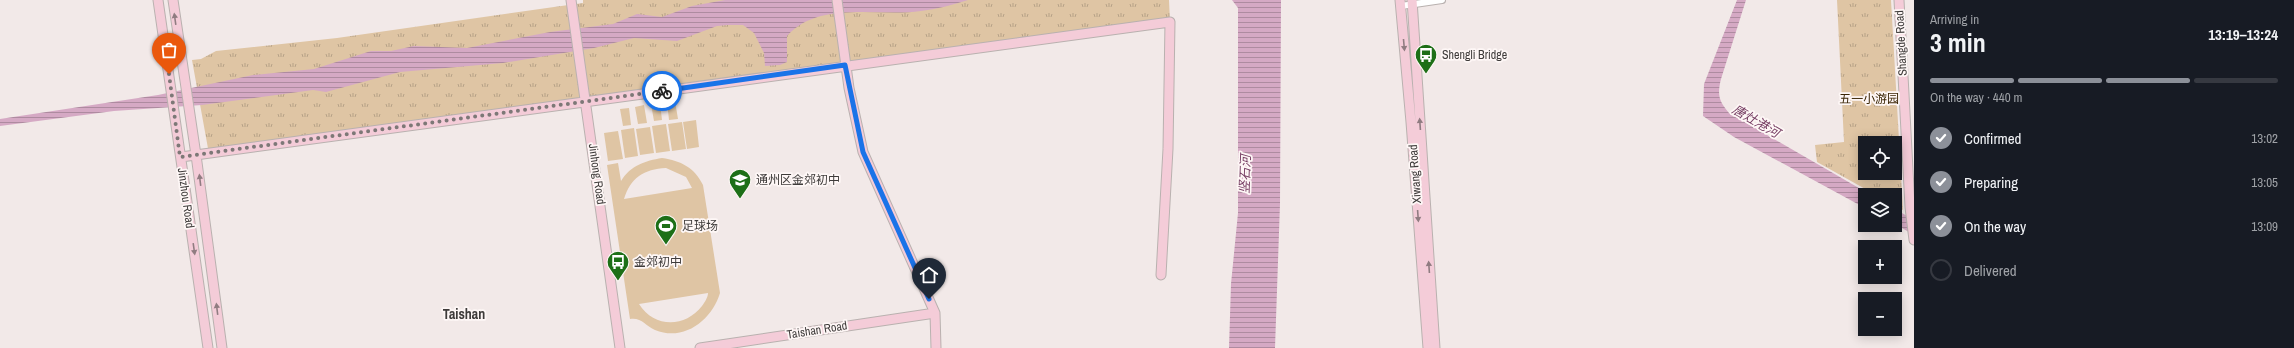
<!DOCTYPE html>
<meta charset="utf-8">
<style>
:root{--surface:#171b24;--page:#242831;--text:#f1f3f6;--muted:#9ea1a6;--line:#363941;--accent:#8c9099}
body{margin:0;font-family:"Archivo Narrow","Noto Sans SC",sans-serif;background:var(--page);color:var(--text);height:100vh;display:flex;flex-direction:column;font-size:15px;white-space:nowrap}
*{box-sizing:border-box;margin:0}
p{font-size:13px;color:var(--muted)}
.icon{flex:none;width:22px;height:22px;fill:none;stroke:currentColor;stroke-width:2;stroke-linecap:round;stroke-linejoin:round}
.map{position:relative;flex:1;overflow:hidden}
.panel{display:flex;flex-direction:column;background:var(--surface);width:380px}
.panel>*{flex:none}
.buttons{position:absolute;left:1858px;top:136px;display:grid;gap:8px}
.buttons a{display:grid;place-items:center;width:44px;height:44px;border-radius:0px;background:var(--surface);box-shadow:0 2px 10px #0003;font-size:20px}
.pin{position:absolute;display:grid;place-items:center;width:34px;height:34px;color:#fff;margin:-41px -17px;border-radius:50% 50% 50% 0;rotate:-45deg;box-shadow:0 0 4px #0007}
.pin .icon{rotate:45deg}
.courier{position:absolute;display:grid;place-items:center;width:40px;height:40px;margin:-20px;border:3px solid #1a73e8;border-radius:50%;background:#fff;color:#222;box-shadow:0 1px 5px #0007}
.overview em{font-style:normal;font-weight:800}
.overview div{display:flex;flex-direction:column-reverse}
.overview{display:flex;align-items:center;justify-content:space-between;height:68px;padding:0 16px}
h1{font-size:26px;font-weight:800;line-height:30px}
.bar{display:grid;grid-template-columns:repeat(4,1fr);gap:6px 4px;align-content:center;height:48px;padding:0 16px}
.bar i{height:5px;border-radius:3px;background:var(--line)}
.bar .on{background:var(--accent)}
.bar p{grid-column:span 4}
ol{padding:0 16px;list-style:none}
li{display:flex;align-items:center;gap:12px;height:44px}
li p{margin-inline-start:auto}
li .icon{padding:4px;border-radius:50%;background:var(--accent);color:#fff;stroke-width:4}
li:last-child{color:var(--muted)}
li i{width:22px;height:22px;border:2px solid var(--line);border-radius:50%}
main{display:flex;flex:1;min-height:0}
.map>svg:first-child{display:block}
.park{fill:url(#park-tufts);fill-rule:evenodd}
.pitch{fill:#dfc5a4;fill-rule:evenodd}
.water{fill:url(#water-rules)}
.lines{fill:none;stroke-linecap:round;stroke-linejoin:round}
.street-casing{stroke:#b9b1af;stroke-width:8}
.secondary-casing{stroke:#b9b1af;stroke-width:11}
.street{stroke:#fff;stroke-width:6}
.secondary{stroke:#f4ccd8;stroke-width:9}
.oneway{fill:#907c81}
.done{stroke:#7d7877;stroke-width:4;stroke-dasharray:0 7.2}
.route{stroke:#1a73e8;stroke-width:5}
.labels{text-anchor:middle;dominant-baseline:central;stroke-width:3.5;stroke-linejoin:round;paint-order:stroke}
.street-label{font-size:12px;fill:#3e3b3a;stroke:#fef7f6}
.poi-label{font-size:12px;fill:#3e3b3a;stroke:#fef7f6;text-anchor:start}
.park-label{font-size:12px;fill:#3b2605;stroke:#fef7f6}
.water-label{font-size:13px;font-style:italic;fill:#763e63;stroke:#fef7f6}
.quarter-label{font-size:14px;font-weight:bold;fill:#3e3b3a;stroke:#fef7f6}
</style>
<main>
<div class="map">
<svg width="1914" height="348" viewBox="0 0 1914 348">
<defs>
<pattern id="park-tufts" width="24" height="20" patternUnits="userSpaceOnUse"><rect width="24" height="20" fill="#dfc5a4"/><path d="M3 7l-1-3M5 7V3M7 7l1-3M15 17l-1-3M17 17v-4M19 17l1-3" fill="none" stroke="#b6a187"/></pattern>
<pattern id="water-rules" width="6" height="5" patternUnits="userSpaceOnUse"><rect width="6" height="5" fill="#d5a9c4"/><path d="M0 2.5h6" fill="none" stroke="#ae8ba0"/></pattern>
</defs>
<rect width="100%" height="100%" fill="#f2e9e8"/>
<!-- park -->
<path class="park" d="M583,0H1169L1170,22L209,154L192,60L201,59L216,51L337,38L554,7L583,3Z
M1837,0H1891L1903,210L1895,206V195H1876L1817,162L1815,145L1844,142ZM1865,143H1895V173H1865Z"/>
<!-- pitch -->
<path class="pitch" d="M675,101L678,119L669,120L667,102Z
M660,103L662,120L654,121L651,104Z
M644,105L647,123L638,124L635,107Z
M629,108L631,125L623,126L620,109Z
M696,120L699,147L687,149L683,122Z
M682,122L686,149L672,151L668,124Z
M666,124L670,151L656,153L652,126Z
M650,127L654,153L640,155L636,129Z
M634,128L638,156L625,158L621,130Z
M618,131L623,159L608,161L604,133Z
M662,158C681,161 694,167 703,185L720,293C712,320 684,342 655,330C646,326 641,317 630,319L607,165L618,163L621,181C631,165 645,161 662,158ZM666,168L686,177L692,188L624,199C630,178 644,169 666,168ZM708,293C708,297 705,302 702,306C685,328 654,328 639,304Z"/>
<!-- water -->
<path class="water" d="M725,0H968C953,5 936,9 921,11C878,17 819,0 787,36V62L780,65L765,66L764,53L754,33L743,25H728L717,26L677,41L634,38L594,48L503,63L400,72L326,92L313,90L202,105L114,111L0,126V119L158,95L253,75L314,69L371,51H391L414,46L467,48L550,32L613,24L637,14L662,17L692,6Z
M1232,0H1281L1280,204L1275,348H1229L1231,284L1238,213V8Z
M1737,0H1746L1721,79C1717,95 1719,101 1729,113L1871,195H1865V208L1734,137L1703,116L1704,84Z
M1895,209L1914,220V235L1895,224Z"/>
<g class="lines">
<!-- street casing -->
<g class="street-casing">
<path id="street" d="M1401,6L1442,0"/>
</g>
<!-- secondary casing -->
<g class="secondary-casing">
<path id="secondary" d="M158,0L208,348
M173,0L196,155L222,348
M571,0L620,348
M837,0L849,88L863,152L935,313L936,348
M1400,0L1411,122L1428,348
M1412,0L1435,348
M1899,0L1910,207L1914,240
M181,157L1170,22L1168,149L1161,275
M700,348L935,313"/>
</g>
<!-- street -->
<use href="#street" class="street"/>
<!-- secondary -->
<use href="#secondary" class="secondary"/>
</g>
<!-- one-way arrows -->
<defs><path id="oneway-solid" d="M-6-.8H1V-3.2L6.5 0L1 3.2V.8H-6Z"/></defs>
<g class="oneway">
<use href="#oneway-solid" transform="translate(175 19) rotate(-98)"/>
<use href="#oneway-solid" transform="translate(1404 45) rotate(85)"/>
<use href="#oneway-solid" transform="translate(1420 124) rotate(-94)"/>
<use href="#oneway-solid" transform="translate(200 180) rotate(-97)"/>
<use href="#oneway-solid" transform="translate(1418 216) rotate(86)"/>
<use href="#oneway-solid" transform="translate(194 249) rotate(82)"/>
<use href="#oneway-solid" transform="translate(1429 267) rotate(-94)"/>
<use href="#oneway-solid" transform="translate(217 309) rotate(-97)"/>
</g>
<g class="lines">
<!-- done -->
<path class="done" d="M169,74L180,157L662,91"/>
<!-- route -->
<path class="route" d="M662,91L845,65L863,152L929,299"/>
</g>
<!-- icons -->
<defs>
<g id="bus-pin" transform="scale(1.15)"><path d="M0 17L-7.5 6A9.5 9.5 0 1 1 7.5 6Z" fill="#1d6f17" stroke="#fef7f6"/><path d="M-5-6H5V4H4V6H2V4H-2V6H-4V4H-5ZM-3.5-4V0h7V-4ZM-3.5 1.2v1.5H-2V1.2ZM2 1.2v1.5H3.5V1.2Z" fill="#fff"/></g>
<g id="school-pin" transform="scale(1.15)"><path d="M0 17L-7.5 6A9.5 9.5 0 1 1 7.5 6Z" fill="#1d6f17" stroke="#fef7f6"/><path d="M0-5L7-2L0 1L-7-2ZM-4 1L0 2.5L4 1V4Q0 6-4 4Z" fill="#fff"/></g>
<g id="stadium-pin" transform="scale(1.15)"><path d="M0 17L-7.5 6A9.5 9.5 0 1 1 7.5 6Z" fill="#1d6f17" stroke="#fef7f6"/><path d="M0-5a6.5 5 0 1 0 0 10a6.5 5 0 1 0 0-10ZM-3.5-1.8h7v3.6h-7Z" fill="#fff"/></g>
</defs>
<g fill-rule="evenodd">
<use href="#bus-pin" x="1426" y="55"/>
<use href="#school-pin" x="740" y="180"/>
<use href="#stadium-pin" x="666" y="226"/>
<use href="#bus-pin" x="618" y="262"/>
</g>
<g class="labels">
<!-- street labels -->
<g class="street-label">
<text transform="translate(1901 43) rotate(-93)">Shangde Road</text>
<text transform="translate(597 174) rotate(82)">Jinhong Road</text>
<text transform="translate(1415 174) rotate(-94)">Xiwang Road</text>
<text transform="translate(186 198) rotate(82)">Jinzhou Road</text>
<text transform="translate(817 330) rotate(-9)">Taishan Road</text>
</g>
<!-- poi labels -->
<g class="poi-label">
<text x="1442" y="55">Shengli Bridge</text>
<text x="756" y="180">通州区金郊初中</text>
<text x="682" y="226">足球场</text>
<text x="634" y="262">金郊初中</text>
</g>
<!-- park labels -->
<g class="park-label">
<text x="1869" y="99">五一小游园</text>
</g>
<!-- water labels -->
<g class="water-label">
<text transform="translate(1756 121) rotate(30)">唐灶港河</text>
<text transform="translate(1245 174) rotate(-88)">竖石河</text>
</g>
<!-- quarter labels -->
<g class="quarter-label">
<text x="464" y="314">Taishan</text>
</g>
</g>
</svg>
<div class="buttons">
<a><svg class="icon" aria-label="locate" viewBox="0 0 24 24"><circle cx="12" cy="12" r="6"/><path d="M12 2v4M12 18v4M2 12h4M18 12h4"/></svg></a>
<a><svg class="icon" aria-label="layers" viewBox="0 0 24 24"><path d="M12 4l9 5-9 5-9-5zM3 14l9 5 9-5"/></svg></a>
<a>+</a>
<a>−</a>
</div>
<div class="pin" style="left:169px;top:74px;background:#ea580c"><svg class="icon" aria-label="bag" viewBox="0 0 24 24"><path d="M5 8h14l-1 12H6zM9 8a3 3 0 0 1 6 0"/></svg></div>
<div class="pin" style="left:929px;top:299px;background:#1f2937"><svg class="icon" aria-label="home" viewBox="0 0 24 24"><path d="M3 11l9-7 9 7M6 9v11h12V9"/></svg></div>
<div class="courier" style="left:662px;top:91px"><svg class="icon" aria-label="bike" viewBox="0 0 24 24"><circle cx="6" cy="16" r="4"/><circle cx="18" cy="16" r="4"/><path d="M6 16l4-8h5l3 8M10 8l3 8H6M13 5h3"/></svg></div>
</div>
<section class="panel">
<div class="overview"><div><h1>3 min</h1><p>Arriving in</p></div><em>13:19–13:24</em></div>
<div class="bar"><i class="on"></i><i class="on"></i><i class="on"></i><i></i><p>On the way · 440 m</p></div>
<ol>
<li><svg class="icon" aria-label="check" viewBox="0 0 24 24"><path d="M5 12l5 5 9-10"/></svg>Confirmed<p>13:02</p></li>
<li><svg class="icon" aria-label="check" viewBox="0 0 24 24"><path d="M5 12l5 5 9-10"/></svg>Preparing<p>13:05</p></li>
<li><svg class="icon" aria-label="check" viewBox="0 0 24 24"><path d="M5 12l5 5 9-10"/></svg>On the way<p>13:09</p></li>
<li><i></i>Delivered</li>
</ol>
</section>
</main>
